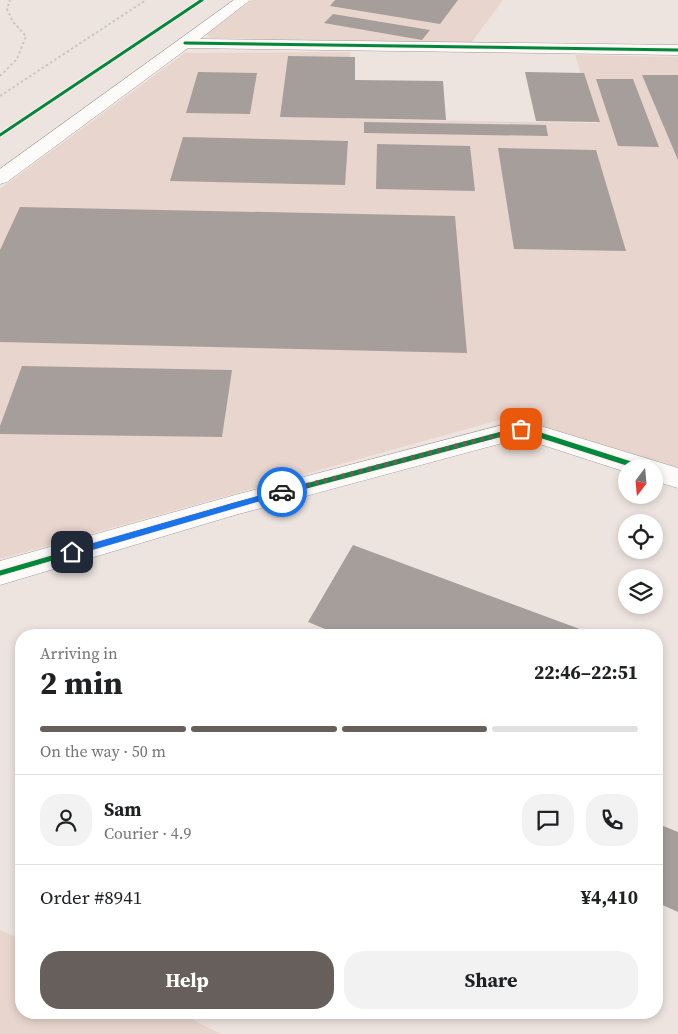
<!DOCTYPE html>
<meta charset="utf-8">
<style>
:root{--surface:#fff;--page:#f2f2f2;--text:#202124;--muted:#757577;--line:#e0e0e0;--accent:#665f5b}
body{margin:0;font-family:"Source Serif 4",serif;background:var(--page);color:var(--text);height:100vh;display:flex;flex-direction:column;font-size:19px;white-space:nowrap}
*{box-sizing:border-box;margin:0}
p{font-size:16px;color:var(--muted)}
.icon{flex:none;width:28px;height:28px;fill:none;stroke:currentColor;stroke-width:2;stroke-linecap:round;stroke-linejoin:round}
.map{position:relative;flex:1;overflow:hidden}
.sheet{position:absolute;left:15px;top:629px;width:648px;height:390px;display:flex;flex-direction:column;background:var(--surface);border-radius:20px;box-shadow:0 2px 8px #0003}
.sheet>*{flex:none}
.needle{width:32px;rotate:196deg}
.tools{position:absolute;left:618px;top:459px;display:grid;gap:10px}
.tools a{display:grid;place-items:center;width:45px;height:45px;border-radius:50%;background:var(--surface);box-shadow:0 2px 8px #0003;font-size:25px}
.pin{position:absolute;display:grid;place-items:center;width:42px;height:42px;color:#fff;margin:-21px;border-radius:10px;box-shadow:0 2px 8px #0006}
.courier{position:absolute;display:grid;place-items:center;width:50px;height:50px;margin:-25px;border:4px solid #1a73e8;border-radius:50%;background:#fff;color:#222;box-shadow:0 1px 6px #0007}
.summary em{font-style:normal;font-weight:700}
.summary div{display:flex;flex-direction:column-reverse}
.summary{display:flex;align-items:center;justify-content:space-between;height:85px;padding:0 25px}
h1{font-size:32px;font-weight:700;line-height:38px}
.bar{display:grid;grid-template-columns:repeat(4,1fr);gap:8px 5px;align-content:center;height:60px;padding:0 25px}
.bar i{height:6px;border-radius:4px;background:var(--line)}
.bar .selected{background:var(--accent)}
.bar p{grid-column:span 4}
.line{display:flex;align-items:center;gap:12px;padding:0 25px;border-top:1px solid var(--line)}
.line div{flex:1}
.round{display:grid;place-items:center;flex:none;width:52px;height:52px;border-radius:20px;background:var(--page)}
.primary-button{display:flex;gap:10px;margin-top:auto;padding:10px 25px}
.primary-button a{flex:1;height:58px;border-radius:20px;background:var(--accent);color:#fff;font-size:20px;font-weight:700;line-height:58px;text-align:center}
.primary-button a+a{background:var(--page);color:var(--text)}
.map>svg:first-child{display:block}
.built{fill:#e8d5cd}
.building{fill:#a69e9b}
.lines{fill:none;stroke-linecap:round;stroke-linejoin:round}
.minor-casing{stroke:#a59e9a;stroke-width:1}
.path{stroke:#cac7c6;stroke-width:2;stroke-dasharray:2.5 2.5;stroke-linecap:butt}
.minor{fill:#fcfbfa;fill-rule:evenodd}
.cycleway-far1-casing{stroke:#feefe9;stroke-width:5}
.cycleway-casing{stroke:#feefe9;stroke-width:8}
.cycleway-far1{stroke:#00873e;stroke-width:3}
.cycleway{stroke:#00873e;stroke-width:5}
.route{fill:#1a73e8}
.done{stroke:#665f5b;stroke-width:5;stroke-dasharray:0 9}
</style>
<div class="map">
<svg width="678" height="1034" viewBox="0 0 678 1034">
<rect width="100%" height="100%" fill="#eee4df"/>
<!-- built -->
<path class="built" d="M252,0H503L471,43L211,38L206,34Z
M350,52L346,119L597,123L575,55L678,57V468L510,417L0,559V189L185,53Z
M0,930L21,939V1012L180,1013L221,1034H0Z"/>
<!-- building -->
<path class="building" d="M335,0H458L440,24L330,6Z
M333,14L430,30L422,40L324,23Z
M288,56L355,57V80L443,81L446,120L280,117Z
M198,72L257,73L250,114L186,113Z
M525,72L584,73L600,122L536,121Z
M642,75H678V160Z
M596,79H633L659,147L618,146Z
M364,122L546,125L548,136L364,133Z
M183,137L348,141L345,185L170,181Z
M377,144L470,146L475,191L376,189Z
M498,148L596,150L626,251L514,249Z
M20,207L455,216L467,353L0,342V250Z
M22,366L232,370L222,437L0,434V426Z
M353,545L596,635H340L308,622Z
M656,823L678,832V912L656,902Z"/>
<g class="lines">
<!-- minor casing -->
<g class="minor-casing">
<path id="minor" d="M234,0H250L200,39L678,45V55L188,48L7,182L0,184V169Z
M521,420L678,468V488L654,481V468H626V472L521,438L235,515L0,585V561L235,495Z"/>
</g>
<!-- path -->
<path class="path" d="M0,76L17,59L26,36L13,22L7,9L10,0
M0,96L146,0"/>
<!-- minor -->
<use href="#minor" class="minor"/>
<!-- cycleway-far1 casing -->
<g class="cycleway-far1-casing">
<path id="cycleway-far1" d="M185,43L678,50
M0,135L202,0"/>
</g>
<!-- cycleway casing -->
<g class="cycleway-casing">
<path id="cycleway" d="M0,573L235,505L521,429L643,468"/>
</g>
<!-- cycleway-far1 -->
<use href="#cycleway-far1" class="cycleway-far1"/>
<!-- cycleway -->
<use href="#cycleway" class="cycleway"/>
</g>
<!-- route -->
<path class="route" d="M282,489L286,492L284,494L72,556L68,552L72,549Z"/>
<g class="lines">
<!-- done -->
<path class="done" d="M282,492L521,429"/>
</g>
</svg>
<div class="tools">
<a><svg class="needle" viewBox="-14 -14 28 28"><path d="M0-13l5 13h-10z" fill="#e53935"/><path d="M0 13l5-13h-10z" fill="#757577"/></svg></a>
<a><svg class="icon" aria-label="locate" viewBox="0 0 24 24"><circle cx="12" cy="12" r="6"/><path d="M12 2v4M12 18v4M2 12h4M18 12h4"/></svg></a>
<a><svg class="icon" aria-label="layers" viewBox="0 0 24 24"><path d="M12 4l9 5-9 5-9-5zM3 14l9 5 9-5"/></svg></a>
</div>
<div class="pin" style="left:521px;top:429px;background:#ea580c"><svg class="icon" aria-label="bag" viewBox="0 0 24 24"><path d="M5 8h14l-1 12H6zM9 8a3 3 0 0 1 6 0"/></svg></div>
<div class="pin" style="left:72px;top:552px;background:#1f2937"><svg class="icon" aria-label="home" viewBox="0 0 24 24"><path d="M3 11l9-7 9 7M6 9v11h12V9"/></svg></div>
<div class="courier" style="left:282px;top:492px"><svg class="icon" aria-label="car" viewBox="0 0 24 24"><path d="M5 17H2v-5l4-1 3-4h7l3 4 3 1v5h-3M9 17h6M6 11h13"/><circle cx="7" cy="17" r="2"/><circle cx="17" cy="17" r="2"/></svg></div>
<section class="sheet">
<div class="summary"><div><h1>2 min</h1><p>Arriving in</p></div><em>22:46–22:51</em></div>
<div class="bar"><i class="selected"></i><i class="selected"></i><i class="selected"></i><i></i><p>On the way · 50 m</p></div>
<div class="line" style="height:90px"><a class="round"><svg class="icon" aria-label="person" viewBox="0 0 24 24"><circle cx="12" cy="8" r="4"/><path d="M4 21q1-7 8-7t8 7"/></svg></a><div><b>Sam</b><p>Courier · 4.9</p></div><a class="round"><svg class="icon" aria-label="chat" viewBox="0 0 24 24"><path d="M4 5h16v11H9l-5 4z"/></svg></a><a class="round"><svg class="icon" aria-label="phone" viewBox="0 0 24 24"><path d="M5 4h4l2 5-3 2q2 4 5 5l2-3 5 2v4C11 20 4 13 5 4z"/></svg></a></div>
<div class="line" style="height:65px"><div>Order #8941</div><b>¥4,410</b></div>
<div class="primary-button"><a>Help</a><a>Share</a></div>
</section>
</div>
